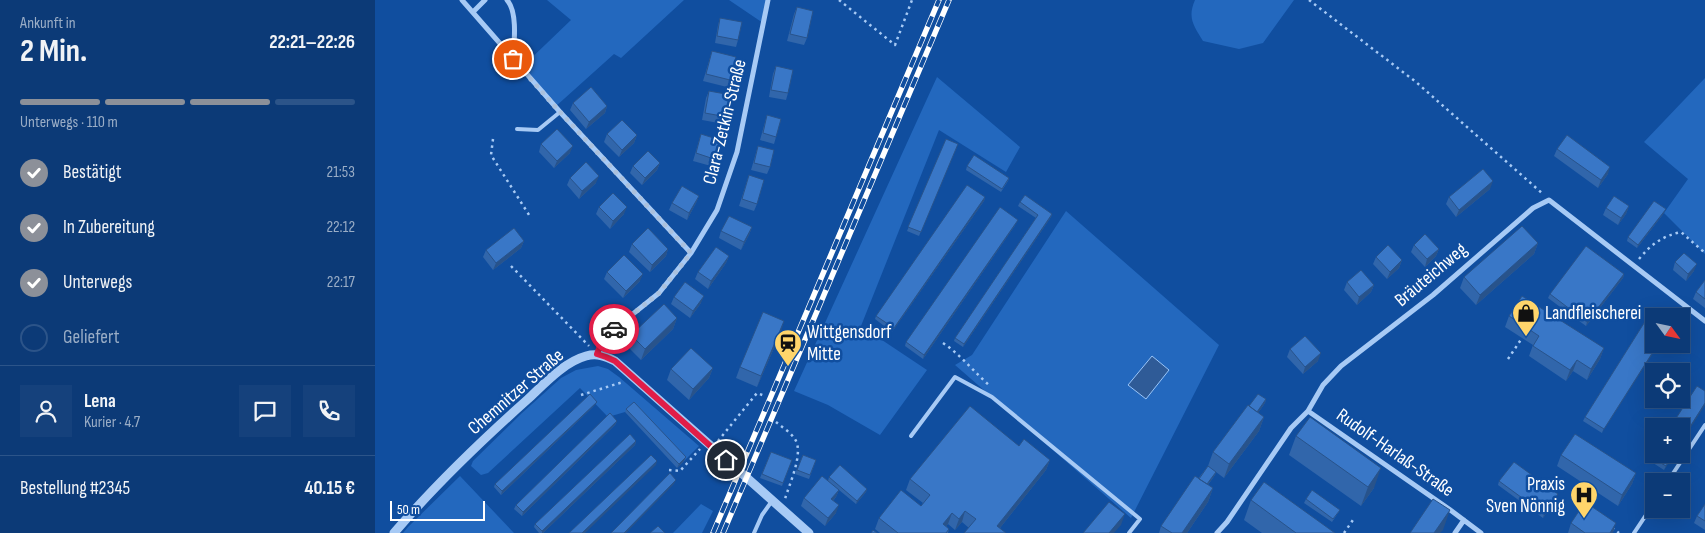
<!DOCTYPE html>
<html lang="de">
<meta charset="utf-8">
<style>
:root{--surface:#0c3a77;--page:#15417c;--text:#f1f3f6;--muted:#9aadc6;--line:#2c5489;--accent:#8c9099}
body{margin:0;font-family:"Sofia Sans Condensed",sans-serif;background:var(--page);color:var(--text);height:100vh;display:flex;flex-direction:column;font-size:19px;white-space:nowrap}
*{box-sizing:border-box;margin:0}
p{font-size:16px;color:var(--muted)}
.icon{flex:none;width:28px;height:28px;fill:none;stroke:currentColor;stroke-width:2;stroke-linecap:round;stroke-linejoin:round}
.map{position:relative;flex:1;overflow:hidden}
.sheet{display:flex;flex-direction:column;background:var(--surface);width:375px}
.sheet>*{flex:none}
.needle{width:32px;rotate:123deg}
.buttons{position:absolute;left:1270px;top:308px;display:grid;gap:10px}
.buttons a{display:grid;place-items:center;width:45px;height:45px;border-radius:0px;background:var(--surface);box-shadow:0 5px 20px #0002,0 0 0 1px var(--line);font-size:25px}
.scale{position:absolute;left:15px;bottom:12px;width:95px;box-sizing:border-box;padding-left:5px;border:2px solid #fff;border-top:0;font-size:14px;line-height:18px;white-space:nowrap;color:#fff;-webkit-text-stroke:4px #104e9f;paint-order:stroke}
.pin{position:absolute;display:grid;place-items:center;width:42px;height:42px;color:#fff;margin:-21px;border:2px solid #fff;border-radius:50%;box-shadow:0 1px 5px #0007}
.courier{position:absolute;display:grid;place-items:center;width:50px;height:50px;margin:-25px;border:4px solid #e11d48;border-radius:50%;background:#fff;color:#222;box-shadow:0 1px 6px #0007}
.overview em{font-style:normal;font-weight:700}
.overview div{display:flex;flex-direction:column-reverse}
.overview{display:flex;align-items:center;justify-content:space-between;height:85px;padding:0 20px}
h1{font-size:32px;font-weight:700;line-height:38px}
.bar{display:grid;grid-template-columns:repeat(4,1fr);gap:8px 5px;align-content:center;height:60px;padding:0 20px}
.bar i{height:6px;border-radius:4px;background:var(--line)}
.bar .current{background:var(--accent)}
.bar p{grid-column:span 4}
.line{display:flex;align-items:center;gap:12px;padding:0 20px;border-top:1px solid var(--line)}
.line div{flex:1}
.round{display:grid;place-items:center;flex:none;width:52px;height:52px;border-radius:0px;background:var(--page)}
ol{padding:0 20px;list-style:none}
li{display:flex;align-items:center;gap:15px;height:55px}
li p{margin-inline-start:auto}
li .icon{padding:5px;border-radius:50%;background:var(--accent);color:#fff;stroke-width:4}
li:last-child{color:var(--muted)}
li i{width:28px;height:28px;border:2px solid var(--line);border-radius:50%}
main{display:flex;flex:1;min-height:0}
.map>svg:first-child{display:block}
.green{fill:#2368be}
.water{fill:#2f5b97;stroke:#99c5f9}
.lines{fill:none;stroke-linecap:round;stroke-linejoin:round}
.path{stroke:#a7caf5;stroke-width:2.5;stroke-dasharray:2.5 4;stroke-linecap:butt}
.service{stroke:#a7caf5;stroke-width:4}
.minor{stroke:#a7caf5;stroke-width:5}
.tertiary{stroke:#a7caf5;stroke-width:9}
.rail-casing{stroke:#fff;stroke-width:5.5}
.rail{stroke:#104e9f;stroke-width:4;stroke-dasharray:11;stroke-linecap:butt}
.wall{fill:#3166ab}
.shaded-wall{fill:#28538b}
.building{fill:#3977c7;stroke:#28538b}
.done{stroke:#abc1dd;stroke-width:5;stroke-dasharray:0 9}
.route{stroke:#e11d48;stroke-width:6}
.labels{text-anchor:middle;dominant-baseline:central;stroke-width:5;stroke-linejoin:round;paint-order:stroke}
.street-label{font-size:19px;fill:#fff;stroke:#104e9f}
.poi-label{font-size:19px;fill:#fff;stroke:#104e9f;text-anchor:start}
</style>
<main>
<section class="sheet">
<div class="overview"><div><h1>2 Min.</h1><p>Ankunft in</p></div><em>22:21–22:26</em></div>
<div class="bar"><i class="current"></i><i class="current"></i><i class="current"></i><i></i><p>Unterwegs · 110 m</p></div>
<ol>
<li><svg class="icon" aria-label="check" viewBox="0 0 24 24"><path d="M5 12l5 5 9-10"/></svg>Bestätigt<p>21:53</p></li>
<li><svg class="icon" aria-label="check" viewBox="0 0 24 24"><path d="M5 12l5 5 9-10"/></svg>In Zubereitung<p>22:12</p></li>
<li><svg class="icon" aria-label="check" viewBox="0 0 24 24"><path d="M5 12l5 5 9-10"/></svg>Unterwegs<p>22:17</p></li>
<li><i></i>Geliefert</li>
</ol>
<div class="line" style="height:90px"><a class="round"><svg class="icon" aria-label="person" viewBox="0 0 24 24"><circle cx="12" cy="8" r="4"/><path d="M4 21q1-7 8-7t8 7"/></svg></a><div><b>Lena</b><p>Kurier · 4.7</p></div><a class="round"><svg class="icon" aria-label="chat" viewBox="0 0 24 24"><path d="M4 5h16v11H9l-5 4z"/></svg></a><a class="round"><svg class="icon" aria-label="phone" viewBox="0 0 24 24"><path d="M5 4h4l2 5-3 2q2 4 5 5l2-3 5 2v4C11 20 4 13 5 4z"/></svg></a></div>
<div class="line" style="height:65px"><div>Bestellung #2345</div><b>40.15 €</b></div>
</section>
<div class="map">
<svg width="1330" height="533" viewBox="0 0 1330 533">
<rect width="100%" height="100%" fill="#104e9f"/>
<!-- green -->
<path class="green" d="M172,0H309L246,58L239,54L180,107L146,68L196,20Z
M354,0H393L388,23Z
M820,0H919L888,43L864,49L828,41C819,26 812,18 820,0Z
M562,77L645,147L631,172L564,130L486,326L552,370L505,435L453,405L419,391Z
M1330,78V254L1289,213L1313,179L1269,142Z
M691,211L844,345L756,518L580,365L597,355Z
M223,366L233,369L244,377L324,446L309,461L258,406L250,412L233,417L205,388L113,473L106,475L96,466L98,461L147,413L186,378L201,370Z
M85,476L139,533H28L33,527Z
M326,504L338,511L327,533H298Z"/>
<!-- water -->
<path class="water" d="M777,356L794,370L771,399L753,385Z"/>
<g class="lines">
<!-- path -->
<path class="path" d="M464,0L520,45L537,0
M934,0L1041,82L1168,194
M118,139L116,155L156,218
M1264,259C1276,244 1288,236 1306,232L1330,253
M136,266L214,346
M568,343C586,355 599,372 615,386
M1133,359L1147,338
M206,395L248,382
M401,422C408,428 417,433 421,441C428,455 414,485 410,499
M343,441L382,393L390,396
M294,470L305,471L325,449
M1237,528L1244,533
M969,533L980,517"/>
<!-- service -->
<path class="service" d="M142,129L163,130L185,112
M536,436L580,377L617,397L765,519L754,533
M1293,481L1330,425
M379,533L387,515L397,501
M1259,533L1279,503"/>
<!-- minor -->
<path class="minor" d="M87,0L185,112L316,253
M132,0C143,12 139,44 138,59
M98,12L110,0
M222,354L228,338L284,293L316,253L342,210L362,152L393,0
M933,411L1074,509L1106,533
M842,533L852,522L916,428L933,411L948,385L966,366L1058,295L1158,208L1174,200L1330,321
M1080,533L1089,520"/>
<!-- tertiary -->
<path class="tertiary" d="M19,533C60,485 106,441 153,399C169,384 189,362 211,356C222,353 230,356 240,361L434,533"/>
<!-- rail casing -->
<g class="rail-casing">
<path id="rail" d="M338,533L564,0
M348,533L574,0"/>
</g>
<!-- rail -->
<use href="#rail" class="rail"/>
</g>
<!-- wall -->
<path class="wall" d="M422,7L432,38L429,45L412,41L419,14Z
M345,18L363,40L361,47L340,43L343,25Z
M337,51L355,80L352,87L328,81Z
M401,66L413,93L411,100L394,97L398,74Z
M334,91L352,117L349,124L327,120L331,98Z
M198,103L232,106L230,113L211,129L195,110Z
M392,115L401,137L399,144L385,140Z
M232,134L262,135L259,143L244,157L229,142Z
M326,134L339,159L336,166L318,161Z
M571,139L583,144L544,236L532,231Z
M166,144L195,153L179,168L164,152Z
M383,146L395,167L392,174L376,170Z
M1182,149L1233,174L1223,188L1179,156Z
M285,163L282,170L267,185L255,173L258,166Z
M592,166L634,178L633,181L626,192L591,170Z
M374,175L382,204L379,211L364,206Z
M195,178L221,183L204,199L192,185Z
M1115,189L1081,217L1071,204L1074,197Z
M324,196L321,203L312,220L294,210L297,203Z
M610,197L609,201L517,332L500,319L501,316Z
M645,202L677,214L676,217L588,347L579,341L580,338L661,218L643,206Z
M1254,206L1251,214L1243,225L1228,215L1231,208Z
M224,207L249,214L235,229L221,214Z
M1289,213L1262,248L1252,241L1253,237Z
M641,224L548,359L530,346L531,342Z
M377,227L374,235L366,250L344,238L346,231Z
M149,241L146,248L118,270L108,257L111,250Z
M1163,243L1159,254L1101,305L1085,288L1089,277Z
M257,244L293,249L291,256L275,272L254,252Z
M1039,245L1064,249L1061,256L1050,267L1036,252Z
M354,256L351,263L333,289L320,279L323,272Z
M1001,257L1027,260L1024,268L1012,279L998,264Z
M1300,262L1319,271L1311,281L1298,270Z
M232,272L265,281L248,298L229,279Z
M1249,274L1248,278L1211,326L1173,298L1175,294Z
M1330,280V308L1318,299L1321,292Z
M972,282L999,285L996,292L982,305L969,290Z
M299,297L326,303L315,318L296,304Z
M1276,312L1227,433L1208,421L1210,417Z
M1134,316L1229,348L1225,359L1212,380L1198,371L1191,381L1154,356L1158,345L1130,327Z
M302,318L298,329L266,360L252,346L256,335Z
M406,332L382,387L361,378L365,367Z
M915,349L943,361L928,374L912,357Z
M338,368L334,378L314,400L292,380L296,369Z
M891,399L890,403L883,413L889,417L884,431L849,478L841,472L840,475L833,485L838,488L833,502L812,533H784L786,526L833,466L838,452L874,406Z
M220,405L126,495L119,487L120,484Z
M251,409L311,457L309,461L302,468L250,412Z
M242,421L240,425L147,516L139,509L141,505Z
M921,436L999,488L986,506L914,455Z
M261,441L260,445L168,533H164L159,527L160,524Z
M644,446L675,460L671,470L625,528H594L587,522L580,530L573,524L571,526L574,529L573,533H505L500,529L504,518L546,506L548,503L531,490L535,479Z
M396,452L417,460L407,486L385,478Z
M1279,454H1299L1289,470L1275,461Z
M428,455L441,460L434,479L420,474Z
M1186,455L1261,473L1257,484L1243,506L1182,466Z
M454,477L492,489L491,492L481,504L464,490L461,497L458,501L461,513L450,526L426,506L429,498L453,481Z
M1124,481L1182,498L1168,518L1123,485Z
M931,499L965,510L957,522L929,503Z
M876,500L960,533H887L869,520Z
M1330,504V530L1319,523L1322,516Z
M1196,523L1238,533H1193Z"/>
<!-- shaded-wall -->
<path class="shaded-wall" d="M232,106L230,113L211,129L214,122Z
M262,135L259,143L244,157L247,150Z
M198,146L195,153L179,168L182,161Z
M285,163L282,170L267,185L270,178Z
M1235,167L1233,174L1223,188L1226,180Z
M224,176L221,183L204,199L207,191Z
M1118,181L1115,189L1081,217L1084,210Z
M324,196L321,203L312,220L314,213Z
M610,197L609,201L517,332L519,328Z
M1254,206L1251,214L1243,225L1246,218Z
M252,207L249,214L235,229L238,221Z
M1291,209L1289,213L1262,248L1263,245Z
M677,214L676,217L588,347L589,344Z
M643,220L641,224L548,359L549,355Z
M377,227L374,235L366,250L369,242Z
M149,241L146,248L118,270L121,263Z
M1163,243L1159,254L1101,305L1105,295Z
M293,249L291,256L275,272L277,265Z
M1064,249L1061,256L1050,267L1052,259Z
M354,256L351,263L333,289L336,281Z
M1027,260L1024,268L1012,279L1015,272Z
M1322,264L1319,271L1311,281L1313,274Z
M268,274L265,281L248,298L251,291Z
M1249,274L1248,278L1211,326L1212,322Z
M999,285L996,292L982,305L984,297Z
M329,296L326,303L315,318L318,311Z
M302,318L298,329L266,360L270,349Z
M409,321L406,332L382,387L386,376Z
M1283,344H1284L1227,433L1229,429Z
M1229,348L1225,359L1212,380L1216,369Z
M946,353L943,361L928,374L930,367Z
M1202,360L1198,371L1191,381L1195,370Z
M338,368L334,378L314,400L318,389Z
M891,399L890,403L877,422L878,418Z
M222,402L220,405L126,495L127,491Z
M1330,403V405L1306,443V441Z
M889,417L884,431L849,478L854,464Z
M242,421L240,425L147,516L148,512Z
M261,441L260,445L168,533H167V531Z
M1298,454H1299L1289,470L1291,466Z
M311,457L309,461L302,468L304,464Z
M675,460L671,470L621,533L622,526Z
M282,461L281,465L210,533H207Z
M1006,468L999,488L986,506L993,487Z
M841,472L840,475L826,494L828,490Z
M1261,473L1257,484L1243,506L1247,495Z
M301,480L299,484L251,533H249Z
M838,488L833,502L812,533H807Z
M492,489L491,492L481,504L482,501Z
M464,490L461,497L453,506L456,499Z
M1183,494L1182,498L1168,518L1169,514Z
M464,505L461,513L450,526L453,518Z
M1075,510L1068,530L1065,533H1059Z
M590,511L587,522L580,530L584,519Z
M577,513L573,524L565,533L568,524Z
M750,514L746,525L739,533H734Z
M1241,523L1238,533H1235Z"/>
<!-- building -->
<path class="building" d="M422,7L438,11L432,38L415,34Z
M345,18L367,22L363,40L342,36Z
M337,51L361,57L355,80L331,74Z
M401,66L418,70L413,93L396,90Z
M216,87L232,106L214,122L198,103Z
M334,91L356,95L352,117L330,113Z
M392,115L406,119L401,137L388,133Z
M247,120L262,135L247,150L232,134Z
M182,129L198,146L182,161L166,144Z
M326,134L345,140L339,159L321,153Z
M1192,135L1235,167L1226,180L1182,149Z
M571,139L583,144L546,232L533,227Z
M383,146L399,150L395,167L379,163Z
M273,151L285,163L270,178L258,166Z
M599,155L634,178L627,189L592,166Z
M211,162L224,176L207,191L195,178Z
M1108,169L1118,181L1084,210L1074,197Z
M374,175L389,180L382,204L367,199Z
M592,185L610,197L519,328L501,316Z
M307,186L324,196L314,213L297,203Z
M238,193L252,207L238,221L224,207Z
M650,195L677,214L589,344L580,338L663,215L645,202Z
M1239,196L1254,206L1246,218L1231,208Z
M1279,201L1291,209L1263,245L1253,237Z
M625,207L643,220L549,355L531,342Z
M354,216L377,227L369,242L346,231Z
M1147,226L1163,243L1105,295L1089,277Z
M139,228L149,241L121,263L111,250Z
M273,228L293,249L277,265L257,244Z
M1050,234L1064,249L1052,259L1039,245Z
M1013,245L1027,260L1015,272L1001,257Z
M1211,246L1249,274L1212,322L1175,294Z
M341,247L354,256L336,281L323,272Z
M1309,253L1322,264L1313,274L1300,262Z
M249,255L268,274L251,291L232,272Z
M986,270L999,285L984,297L972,282Z
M1330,280V299L1321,292Z
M310,282L329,296L318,311L299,297Z
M1147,296L1229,348L1216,369L1202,360L1195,370L1158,346L1164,336L1134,316Z
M289,304L302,318L270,349L256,335Z
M388,312L409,321L386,376L365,367Z
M1276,312L1283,316H1279V344H1283L1229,429L1210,417Z
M930,336L946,353L930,367L915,349Z
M316,348L338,368L318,389L296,369Z
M1322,386L1330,391V403L1306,441V426H1296Z
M215,394L222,402L127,491L120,484Z
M883,394L891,399L882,412L874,406Z
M259,402L311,457L304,464L251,409Z
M873,405L889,417L854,464L838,452Z
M595,406L644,446L649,439L675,460L622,526L631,533H589L601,519L590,511L584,519L577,513L568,524L574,529L571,533H523L504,518L526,490L546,506L555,495L535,479Z
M235,413L242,421L148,512L141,505Z
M935,417L1006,468L993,487L921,436Z
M255,434L261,441L167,531L160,524Z
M1200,434L1261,473L1247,495L1186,455Z
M396,452L417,460L408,483L387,474Z
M1279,454H1298L1291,466L1277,458Z
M276,455L282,461L207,533H194Z
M428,455L441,460L435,475L422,470Z
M1139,462L1183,494L1169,514L1124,481Z
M465,465L492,489L482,501L454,477Z
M833,466L841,472L832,484L824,479Z
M295,473L301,480L249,533H236Z
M447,476L464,490L456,499L464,505L453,518L429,498Z
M820,476L838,488L807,533H797L786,526Z
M889,482L960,533H921L876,500Z
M937,490L965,510L958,519L931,499Z
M1058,499L1075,510L1059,533H1035Z
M734,502L750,514L734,533H708Z
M1210,502L1241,523L1235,533H1210L1196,523Z
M1330,504V521L1322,516Z
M283,526L290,533H275Z
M498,530L502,533H496Z"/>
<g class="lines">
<!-- done -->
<path class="done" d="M138,59L185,112L316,253L284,293L239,329"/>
<!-- route -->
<path class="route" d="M239,329L228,338L222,354L231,357L240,361L351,460"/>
</g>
<!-- icons -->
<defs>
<g id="shop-pin" transform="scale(1.4375)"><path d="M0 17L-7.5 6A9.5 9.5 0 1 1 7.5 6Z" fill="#ffd56b" stroke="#104e9f"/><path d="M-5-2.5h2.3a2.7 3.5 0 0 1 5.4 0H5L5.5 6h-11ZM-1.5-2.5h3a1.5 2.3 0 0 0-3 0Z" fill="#111"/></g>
<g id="station-pin" transform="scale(1.4375)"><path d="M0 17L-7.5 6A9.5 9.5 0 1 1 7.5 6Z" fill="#ffd56b" stroke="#104e9f"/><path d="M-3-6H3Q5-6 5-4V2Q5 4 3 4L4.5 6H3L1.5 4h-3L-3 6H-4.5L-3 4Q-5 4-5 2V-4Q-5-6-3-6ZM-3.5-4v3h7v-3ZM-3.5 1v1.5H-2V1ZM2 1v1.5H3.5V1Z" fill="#111"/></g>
<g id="hospital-pin" transform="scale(1.4375)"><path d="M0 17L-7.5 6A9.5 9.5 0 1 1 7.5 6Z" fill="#ffd56b" stroke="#104e9f"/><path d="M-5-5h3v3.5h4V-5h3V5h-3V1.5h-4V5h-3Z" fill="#111"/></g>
</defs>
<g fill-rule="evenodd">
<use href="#shop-pin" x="1151" y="313"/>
<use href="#station-pin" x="413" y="343"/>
<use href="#hospital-pin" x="1209" y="495"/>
</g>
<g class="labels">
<!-- street labels -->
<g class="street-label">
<text transform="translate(350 122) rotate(-76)">Clara-Zetkin-Straße</text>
<text transform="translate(1056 275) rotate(-40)">Bräuteichweg</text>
<text transform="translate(141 392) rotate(-41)">Chemnitzer Straße</text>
<text transform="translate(1020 453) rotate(35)">Rudolf-Harlaß-Straße</text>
</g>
<!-- poi labels -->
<g class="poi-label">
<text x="1170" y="313">Landfleischerei</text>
<text x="432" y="332">Wittgensdorf<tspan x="432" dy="22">Mitte</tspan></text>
<text x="1190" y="484" text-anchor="end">Praxis<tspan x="1190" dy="22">Sven Nönnig</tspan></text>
</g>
</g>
</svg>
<div class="buttons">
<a><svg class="needle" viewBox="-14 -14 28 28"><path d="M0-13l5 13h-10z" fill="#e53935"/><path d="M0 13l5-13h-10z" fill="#9aadc6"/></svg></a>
<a><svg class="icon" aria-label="locate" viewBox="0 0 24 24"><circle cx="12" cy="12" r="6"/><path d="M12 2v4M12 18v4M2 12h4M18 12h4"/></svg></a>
<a>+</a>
<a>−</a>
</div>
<div class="scale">50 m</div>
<div class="pin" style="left:138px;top:59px;background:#ea580c"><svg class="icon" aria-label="bag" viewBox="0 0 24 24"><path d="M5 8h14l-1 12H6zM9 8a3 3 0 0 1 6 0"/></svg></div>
<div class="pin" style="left:351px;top:460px;background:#1f2937"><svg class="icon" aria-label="home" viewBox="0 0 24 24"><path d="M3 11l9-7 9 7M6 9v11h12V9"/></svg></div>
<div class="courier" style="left:239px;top:329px"><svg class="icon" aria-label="car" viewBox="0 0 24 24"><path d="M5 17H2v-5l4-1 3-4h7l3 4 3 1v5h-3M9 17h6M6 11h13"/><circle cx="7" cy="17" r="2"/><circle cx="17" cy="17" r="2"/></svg></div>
</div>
</main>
